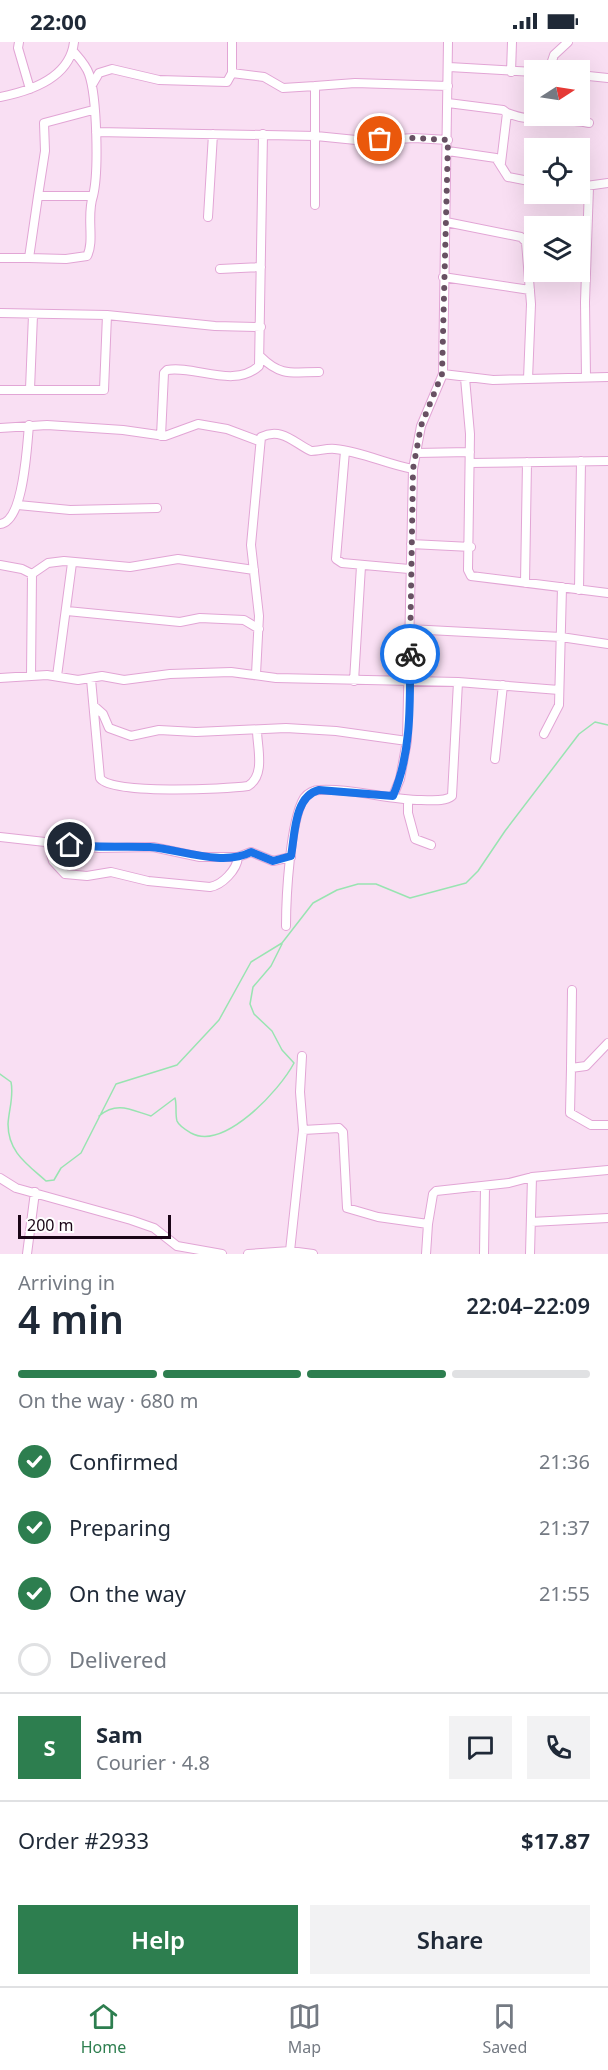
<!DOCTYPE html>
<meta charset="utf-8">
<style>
:root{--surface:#fff;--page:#f2f2f3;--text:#1f2937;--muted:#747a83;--line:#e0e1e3;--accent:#2d7e4f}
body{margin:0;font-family:"Noto Sans",sans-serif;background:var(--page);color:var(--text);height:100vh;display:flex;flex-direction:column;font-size:22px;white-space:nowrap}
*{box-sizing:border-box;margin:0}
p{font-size:20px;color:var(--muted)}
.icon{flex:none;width:33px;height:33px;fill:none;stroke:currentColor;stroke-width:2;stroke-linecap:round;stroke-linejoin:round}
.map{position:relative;height:1212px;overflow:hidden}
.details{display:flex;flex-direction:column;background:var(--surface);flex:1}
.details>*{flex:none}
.needle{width:39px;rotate:78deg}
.fabs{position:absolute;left:524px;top:18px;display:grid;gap:12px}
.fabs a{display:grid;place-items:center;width:66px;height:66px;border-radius:0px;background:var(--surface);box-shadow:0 6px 24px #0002;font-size:30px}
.scale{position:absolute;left:18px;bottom:15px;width:153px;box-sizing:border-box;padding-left:6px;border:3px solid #1a0516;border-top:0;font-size:16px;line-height:21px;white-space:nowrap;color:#1a0516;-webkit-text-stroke:4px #fff;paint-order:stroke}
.pin{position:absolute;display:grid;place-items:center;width:51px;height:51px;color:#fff;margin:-26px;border:3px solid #fff;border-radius:50%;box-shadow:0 2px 6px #0007}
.courier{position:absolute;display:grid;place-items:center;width:60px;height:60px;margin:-30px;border:4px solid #1a73e8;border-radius:50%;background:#fff;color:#222;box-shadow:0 2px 8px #0007}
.head em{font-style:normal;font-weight:600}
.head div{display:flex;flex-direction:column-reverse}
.head{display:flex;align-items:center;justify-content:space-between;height:102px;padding:0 18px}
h1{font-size:39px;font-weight:600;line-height:45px}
.bar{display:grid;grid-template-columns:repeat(4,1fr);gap:9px 6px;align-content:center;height:72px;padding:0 18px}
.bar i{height:8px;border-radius:4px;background:var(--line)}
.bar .on{background:var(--accent)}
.bar p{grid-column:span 4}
.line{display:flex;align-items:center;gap:15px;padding:0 18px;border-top:2px solid var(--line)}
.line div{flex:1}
.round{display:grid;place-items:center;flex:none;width:63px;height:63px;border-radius:0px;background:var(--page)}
ol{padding:0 18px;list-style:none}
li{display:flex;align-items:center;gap:18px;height:66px}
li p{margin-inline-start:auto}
li .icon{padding:6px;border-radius:50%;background:var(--accent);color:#fff;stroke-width:4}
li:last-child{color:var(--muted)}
li i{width:33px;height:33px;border:3px solid var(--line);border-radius:50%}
.cta{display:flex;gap:12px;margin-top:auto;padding:12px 18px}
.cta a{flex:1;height:69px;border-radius:0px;background:var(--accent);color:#fff;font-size:24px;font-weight:600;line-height:69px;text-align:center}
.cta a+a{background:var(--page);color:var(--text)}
.status{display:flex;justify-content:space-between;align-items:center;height:42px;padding:0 30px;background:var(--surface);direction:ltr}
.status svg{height:16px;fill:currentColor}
.dock{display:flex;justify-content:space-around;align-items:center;height:84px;border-top:2px solid var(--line);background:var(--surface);font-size:16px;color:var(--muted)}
.dock a{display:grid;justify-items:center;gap:3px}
.dock .on{color:var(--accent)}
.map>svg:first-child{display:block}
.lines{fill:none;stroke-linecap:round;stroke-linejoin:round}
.stream{stroke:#98e4b1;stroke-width:1.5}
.minor-casing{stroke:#e2a5d5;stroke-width:10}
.minor{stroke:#fff;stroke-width:8}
.done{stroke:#685163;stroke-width:6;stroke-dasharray:0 10.8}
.route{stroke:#1a73e8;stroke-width:8}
</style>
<div class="status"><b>22:00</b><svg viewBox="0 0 49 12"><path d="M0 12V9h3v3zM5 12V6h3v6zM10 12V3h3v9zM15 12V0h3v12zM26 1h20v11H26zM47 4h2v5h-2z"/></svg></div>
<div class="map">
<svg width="608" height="1212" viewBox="0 0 608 1212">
<rect width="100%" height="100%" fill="#f9dff3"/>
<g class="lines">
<!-- stream -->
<path class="stream" d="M0,1032L11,1040C14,1054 9,1067 8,1082C8,1110 27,1122 46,1139L54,1138L61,1126L81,1111L116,1042L177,1023L219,978L251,920L282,901L313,861L337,848L358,842H376L410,856L466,841L478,829L505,789L579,692L595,680L608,683
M99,1074C117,1059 131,1068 151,1074L175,1056C177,1063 175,1072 177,1079C179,1084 186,1088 191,1091C224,1109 280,1048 294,1021L282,1008L272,989L254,972L250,962L253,945L271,924L282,902"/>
<!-- minor casing -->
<g class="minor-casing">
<path id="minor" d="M19,0L18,6L30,47
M449,25L534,30
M549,28L554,13L568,0
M511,30L512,0
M232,31L264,35L283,46L315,44
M579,33L608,36
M92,43L99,31L112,27L159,38L227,40L232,31V0
M0,55C31,49 70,36 74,0
M448,61L503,68L507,71L501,121
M507,71C534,82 561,75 589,81
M96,90L316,94L366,99L414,96L448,98
M448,109L496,116L508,135L534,140
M579,145L608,141
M38,154L45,109L44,81L93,68
M315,163V44L355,41L448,44
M208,175L213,92
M446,180L521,195L526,200L531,262L528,337
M0,216H29L38,154H93C99,130 97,55 89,32C86,23 79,16 73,9
M29,216L66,217L87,214C95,199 86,174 93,154
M220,227L261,225
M443,235L530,248
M0,271L107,273L215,284L261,285
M261,315C281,335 293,330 319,330
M443,332L493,338L608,335
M586,335L585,260L589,145
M465,336L470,392L468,528L471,534L608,551
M30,347L33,273
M0,348H104L107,273
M0,386L47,383L123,388L165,394L198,382L227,387L259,399
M161,394L164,331L167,328C195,323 234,347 259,324L263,92
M345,409L336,517L342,521L409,527
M416,411L470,410
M470,421L608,419
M18,463L70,468L157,466
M0,482C24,480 27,403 29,383
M411,502L471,505
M0,523L22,527L32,532L31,634
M32,532L48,521L64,519L130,525L178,517L254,528
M525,541L527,420
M579,548L581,419
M67,569L180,580L200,576L244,578L259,587
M409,587L561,595L608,602
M256,632L259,574L251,503L261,395C282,385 294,401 311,409C319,409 327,406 335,407C363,410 386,422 413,427
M57,634L72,521
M0,636L47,633L78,638L102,634L124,638L170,632L231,630L276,636L458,640L559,648
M91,637L100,736C110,753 226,747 248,744C266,733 257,705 257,688
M354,639L361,524
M94,664L103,672L109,686L131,694L159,688L196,690L286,686L336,689L407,699
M544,692L559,663L562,545
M495,717L503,643
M393,754L400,737L407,699L413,427L421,384L443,332L448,0
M408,758V771L415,797L431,803
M0,795L99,806L153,805L200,815H238L251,810L273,819L291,815
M48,802L53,819L65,832L87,834L111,830L148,839L210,845C222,843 237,828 238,815
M286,884C286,856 290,779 304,756C308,751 314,748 320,748C354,746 388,758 421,758C431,758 445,760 452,754L458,640
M608,1001L586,1024L571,1026L570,1071L591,1083H608
M571,1026L572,948
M303,1088L339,1086L343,1090L347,1166L378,1175L428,1182L433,1152L436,1149L509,1141L532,1135L608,1128
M0,1136L16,1146L131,1178L154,1186L177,1204L222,1212
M531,1180L608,1176
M290,1209L303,1088L300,1050L302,1014
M27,1212L35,1150
M248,1212L290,1209L313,1212
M426,1212L428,1182
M484,1212L485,1145
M530,1212L532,1135"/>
</g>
<!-- minor -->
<use href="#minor" class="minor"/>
</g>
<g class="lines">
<!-- done -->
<path class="done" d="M380,97L414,96L448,98L442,332L421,384L413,427L410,612"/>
<!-- route -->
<path class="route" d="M70,803C97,806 123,804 150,805C179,807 223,825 251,810L273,819L291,814C295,793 294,754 319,748L393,754C412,710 410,659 410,612"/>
</g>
</svg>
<div class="fabs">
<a><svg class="needle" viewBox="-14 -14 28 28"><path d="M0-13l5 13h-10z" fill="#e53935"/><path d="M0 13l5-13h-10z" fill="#747a83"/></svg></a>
<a><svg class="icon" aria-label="locate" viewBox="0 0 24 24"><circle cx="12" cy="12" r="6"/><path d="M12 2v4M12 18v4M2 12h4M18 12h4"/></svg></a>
<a><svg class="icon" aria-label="layers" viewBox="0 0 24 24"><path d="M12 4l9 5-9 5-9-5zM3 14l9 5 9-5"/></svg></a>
</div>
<div class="scale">200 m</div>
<div class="pin" style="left:380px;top:97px;background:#ea580c"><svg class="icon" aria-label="bag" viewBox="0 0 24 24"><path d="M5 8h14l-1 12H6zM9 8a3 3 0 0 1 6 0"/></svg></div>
<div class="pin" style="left:70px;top:803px;background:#1f2937"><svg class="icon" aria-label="home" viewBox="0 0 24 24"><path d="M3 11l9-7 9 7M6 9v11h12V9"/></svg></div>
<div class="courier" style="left:410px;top:612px"><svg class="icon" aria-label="bike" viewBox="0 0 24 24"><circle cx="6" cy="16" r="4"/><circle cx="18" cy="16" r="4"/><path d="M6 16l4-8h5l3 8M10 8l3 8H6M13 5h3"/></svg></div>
</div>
<section class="details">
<div class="head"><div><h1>4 min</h1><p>Arriving in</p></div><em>22:04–22:09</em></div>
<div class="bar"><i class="on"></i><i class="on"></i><i class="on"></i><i></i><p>On the way · 680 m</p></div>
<ol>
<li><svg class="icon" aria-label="check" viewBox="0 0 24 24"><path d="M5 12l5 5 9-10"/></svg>Confirmed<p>21:36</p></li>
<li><svg class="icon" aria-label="check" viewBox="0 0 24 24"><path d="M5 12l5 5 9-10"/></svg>Preparing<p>21:37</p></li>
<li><svg class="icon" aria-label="check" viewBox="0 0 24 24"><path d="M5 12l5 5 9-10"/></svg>On the way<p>21:55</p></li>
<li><i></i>Delivered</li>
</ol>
<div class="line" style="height:108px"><b class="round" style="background:var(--accent);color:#fff">S</b><div><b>Sam</b><p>Courier · 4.8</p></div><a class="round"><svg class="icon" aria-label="chat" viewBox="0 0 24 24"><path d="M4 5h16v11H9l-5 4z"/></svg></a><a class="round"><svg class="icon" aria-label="phone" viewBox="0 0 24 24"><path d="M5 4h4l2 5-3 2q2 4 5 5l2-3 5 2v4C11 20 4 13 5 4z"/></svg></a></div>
<div class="line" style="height:78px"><div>Order #2933</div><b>$17.87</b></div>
<div class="cta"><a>Help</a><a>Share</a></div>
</section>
<nav class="dock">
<a class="on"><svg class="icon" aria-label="home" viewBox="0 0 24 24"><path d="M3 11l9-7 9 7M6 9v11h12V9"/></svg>Home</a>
<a><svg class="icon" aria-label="map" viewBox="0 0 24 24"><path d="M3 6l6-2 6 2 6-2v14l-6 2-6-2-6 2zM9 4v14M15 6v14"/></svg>Map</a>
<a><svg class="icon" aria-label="saved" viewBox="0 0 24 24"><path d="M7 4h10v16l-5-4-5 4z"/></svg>Saved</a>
</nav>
